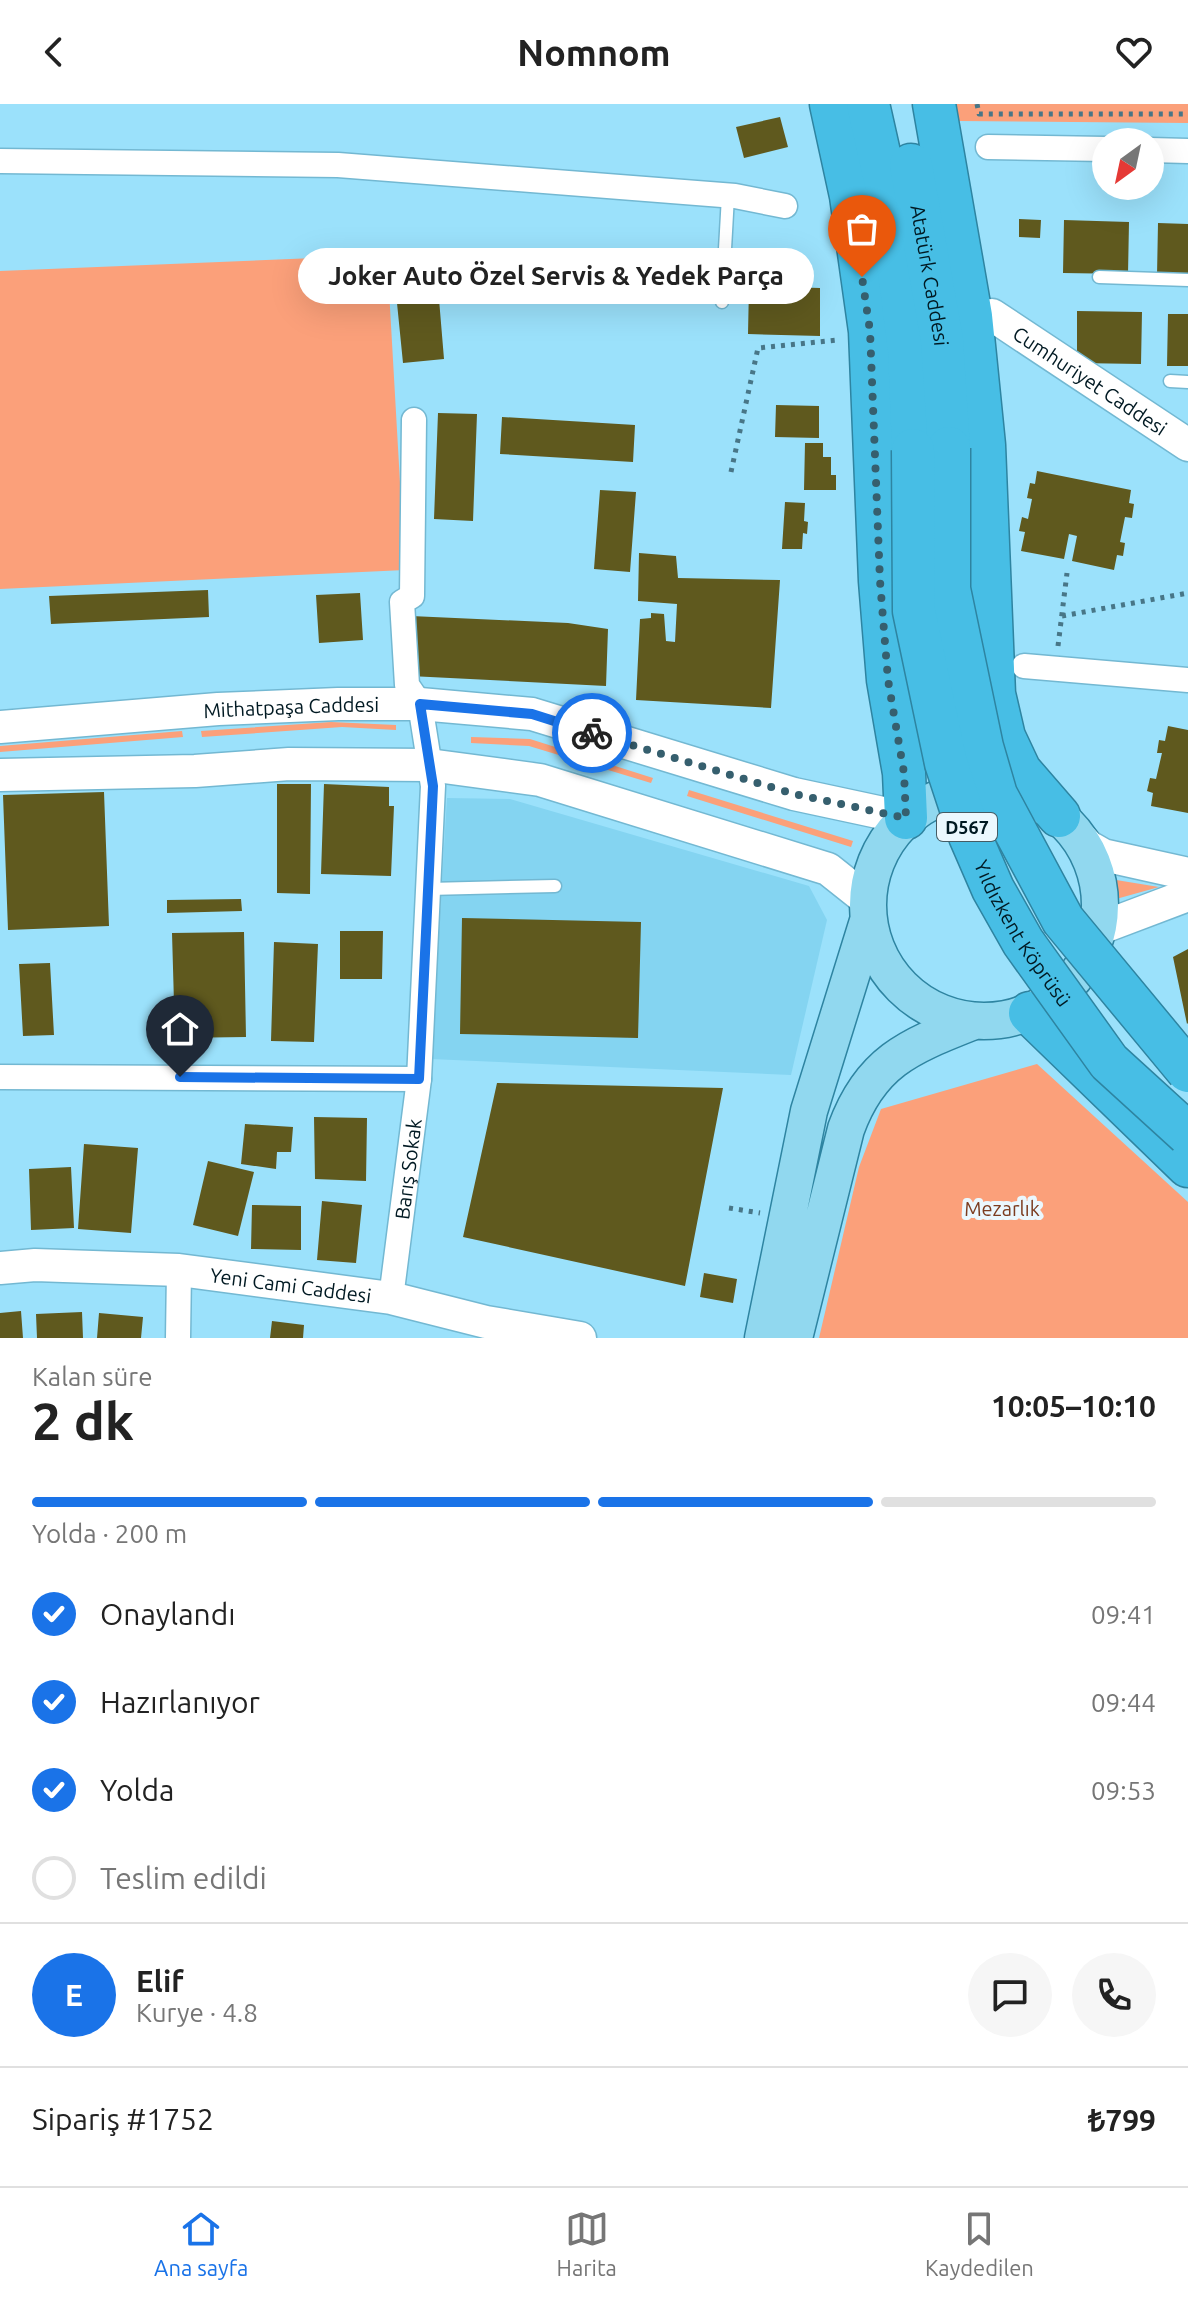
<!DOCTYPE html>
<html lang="tr">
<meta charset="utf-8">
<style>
:root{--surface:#fff;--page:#f6f6f6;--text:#222;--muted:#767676;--line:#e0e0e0;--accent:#1a73e8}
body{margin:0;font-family:Ubuntu,sans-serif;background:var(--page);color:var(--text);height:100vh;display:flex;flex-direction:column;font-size:30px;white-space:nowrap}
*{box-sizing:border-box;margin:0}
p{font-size:26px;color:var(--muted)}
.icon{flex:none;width:44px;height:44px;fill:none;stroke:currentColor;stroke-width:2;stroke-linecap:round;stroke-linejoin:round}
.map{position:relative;height:1234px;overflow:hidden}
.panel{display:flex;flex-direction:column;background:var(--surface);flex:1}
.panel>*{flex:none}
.needle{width:52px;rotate:213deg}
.fabs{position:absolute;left:1092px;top:24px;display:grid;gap:16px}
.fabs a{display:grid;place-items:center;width:72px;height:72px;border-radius:50%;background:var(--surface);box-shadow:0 8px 32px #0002;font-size:40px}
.pin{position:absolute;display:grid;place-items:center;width:68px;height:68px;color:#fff;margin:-82px -34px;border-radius:50% 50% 50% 0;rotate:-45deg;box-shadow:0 0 8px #0007}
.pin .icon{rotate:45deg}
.courier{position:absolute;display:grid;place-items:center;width:80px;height:80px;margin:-40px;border:6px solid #1a73e8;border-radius:50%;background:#fff;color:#222;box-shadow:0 2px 10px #0007}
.bubble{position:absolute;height:56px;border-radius:28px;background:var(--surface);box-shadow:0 8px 32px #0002;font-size:26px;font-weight:700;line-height:56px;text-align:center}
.summary em{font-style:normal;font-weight:700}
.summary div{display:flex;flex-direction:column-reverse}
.summary{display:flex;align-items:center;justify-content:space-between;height:136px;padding:0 32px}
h1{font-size:52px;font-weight:700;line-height:60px}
.bar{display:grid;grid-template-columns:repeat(4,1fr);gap:12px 8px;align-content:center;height:96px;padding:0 32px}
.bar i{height:10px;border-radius:6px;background:var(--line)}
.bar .on{background:var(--accent)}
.bar p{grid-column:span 4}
.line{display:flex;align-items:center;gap:20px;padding:0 32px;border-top:2px solid var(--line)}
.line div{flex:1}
.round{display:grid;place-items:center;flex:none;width:84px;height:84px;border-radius:42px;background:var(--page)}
ol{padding:0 32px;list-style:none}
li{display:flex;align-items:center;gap:24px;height:88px}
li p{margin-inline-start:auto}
li .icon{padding:8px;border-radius:50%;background:var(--accent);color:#fff;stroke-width:4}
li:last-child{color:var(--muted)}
li i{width:44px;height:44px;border:4px solid var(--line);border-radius:50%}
header{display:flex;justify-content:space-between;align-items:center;height:104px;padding:0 32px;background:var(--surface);font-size:36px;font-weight:700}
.tab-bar{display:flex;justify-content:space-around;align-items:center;height:112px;border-top:2px solid var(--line);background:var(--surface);font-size:22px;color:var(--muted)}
.tab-bar a{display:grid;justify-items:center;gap:4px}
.tab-bar .on{color:var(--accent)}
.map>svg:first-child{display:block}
.built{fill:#84d4f1}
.green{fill:#fba07a}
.building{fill:#5f591e}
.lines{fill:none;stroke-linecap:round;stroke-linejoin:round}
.lane-casing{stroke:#73b8d2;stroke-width:15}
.street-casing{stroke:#73b8d2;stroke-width:27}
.secondary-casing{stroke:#73b8d2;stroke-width:35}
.primary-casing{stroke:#2e84a1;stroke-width:39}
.highway-casing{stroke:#2e84a1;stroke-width:45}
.path{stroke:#487687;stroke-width:5;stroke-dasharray:4 6;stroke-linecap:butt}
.lane{stroke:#fff;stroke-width:12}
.street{stroke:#fff;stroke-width:24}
.secondary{stroke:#fff;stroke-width:32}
.primary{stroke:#91d8ef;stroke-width:36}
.highway{stroke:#47bee5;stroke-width:42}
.highway-bridge-casing{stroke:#2e84a1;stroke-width:45;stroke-linecap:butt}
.highway-bridge{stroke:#47bee5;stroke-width:42}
.done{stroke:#365f6e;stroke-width:8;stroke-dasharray:0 14.4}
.route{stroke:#1a73e8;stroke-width:10}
.labels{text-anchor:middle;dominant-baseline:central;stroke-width:8;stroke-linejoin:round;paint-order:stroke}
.shield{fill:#ebf8fe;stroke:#465c64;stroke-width:2}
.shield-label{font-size:18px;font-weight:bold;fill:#001922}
.street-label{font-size:20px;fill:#001922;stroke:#ebf8fe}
.park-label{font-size:20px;fill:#7c3c1f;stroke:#ebf8fe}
</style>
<header><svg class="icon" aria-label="back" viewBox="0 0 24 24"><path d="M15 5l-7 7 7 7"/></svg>Nomnom<svg class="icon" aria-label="heart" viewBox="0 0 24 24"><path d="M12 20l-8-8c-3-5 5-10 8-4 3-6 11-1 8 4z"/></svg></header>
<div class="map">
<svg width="1188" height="1234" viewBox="0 0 1188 1234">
<rect width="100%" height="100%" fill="#9be1fb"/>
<!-- built -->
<path class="built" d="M447,694L510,695L809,782L827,816L791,971L431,955Z"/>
<!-- green -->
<path class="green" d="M955,0H1188V19L959,17Z
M387,151L405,466L0,485V167Z
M331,618L396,621V626L342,623L202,633L201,627Z
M182,627L183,633L0,648V642Z
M471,633L530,635L653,674L651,679L529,642L471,639Z
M689,686L853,737L851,743L687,692Z
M1104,774L1159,783L1109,797Z
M1037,960L1188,1098V1234H819L859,1063L881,1005Z"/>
<!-- building -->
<path class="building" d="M780,13L788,43L744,54L736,23Z
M1019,115L1041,116L1040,134L1019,133Z
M1064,116L1129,118L1128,170L1063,169Z
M1158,119L1188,120V172H1157Z
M749,182L820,184V232L748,230Z
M439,195L444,255L403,259L397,199Z
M1077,207L1142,208L1141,260L1077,259Z
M1168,210H1188V262H1167Z
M776,301L819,302V334L775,333Z
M438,309L477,310L473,417L434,415Z
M502,313L635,321L633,358L500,350Z
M805,339H823V353H831V371H836V386H804Z
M1037,367L1131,386L1129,399L1134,400L1132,414L1125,413L1120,438L1125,439L1123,452L1117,451L1114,466L1072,457L1077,432L1069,430L1064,455L1021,447L1025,428L1019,427L1022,413L1028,415L1032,395L1027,394L1030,379L1035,380Z
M600,386L636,388L630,468L594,465Z
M785,398L805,399L804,417L808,418L807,430L803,429L802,445H782Z
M639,449L676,452L678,474L780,476L771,604L636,596L640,515L651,514V509L664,510L666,537L675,538L677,500L638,497Z
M208,486L209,513L51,520L49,492Z
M360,489L363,536L319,539L316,491Z
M411,512L568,519L608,525L606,582L410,572Z
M1168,622L1188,626V709L1151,702L1153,689L1147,687L1150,674L1156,675L1162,649H1157L1159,636L1165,637Z
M277,680H311L310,790L277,789Z
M324,680L389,683V702H394L391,772L321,770Z
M104,688L109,822L8,826L3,691Z
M241,795L242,807L167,809V796Z
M462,814L641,818L638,934L460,930Z
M340,827H383L382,875H340Z
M244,828L246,933L175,934L172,829Z
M274,838L318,840L314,938L271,937Z
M1188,845V919L1187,920L1173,853Z
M50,859L54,931L23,932L19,860Z
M497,979L723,984L685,1182L463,1133Z
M314,1013L367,1014L366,1077L315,1075Z
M245,1020L293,1023L291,1048H277L276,1065L241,1060Z
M84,1040L138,1044L131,1129L78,1125Z
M208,1057L254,1068L238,1132L193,1121Z
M71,1063L74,1124L31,1126L29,1065Z
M322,1097L362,1101L356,1159L317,1156Z
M252,1101L301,1102V1146L251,1145Z
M704,1169L737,1175L733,1199L700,1193Z
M21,1207L23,1234H0V1209Z
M82,1208L83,1234H37L36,1210Z
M99,1209L143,1213L141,1234H97Z
M272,1217L304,1221L303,1234H270Z"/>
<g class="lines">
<!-- lane casing -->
<g class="lane-casing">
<path id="lane" d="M1099,173L1188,176
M722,198L728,92
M1170,277L1188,278
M428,785L555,782"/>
</g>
<!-- street casing -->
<g class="street-casing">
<g id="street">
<path d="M988,43L1106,45"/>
<path d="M1150,46L1188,47"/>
<path d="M0,57L338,61L735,92L785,102"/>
<path d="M1024,562L1188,576"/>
<path d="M0,973L419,975"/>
<path id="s1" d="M391,1194L419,975L433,682L420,600L407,581L402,498L412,492L414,316"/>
<path d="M178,1234L179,1166"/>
</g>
</g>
<!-- secondary casing -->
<g class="secondary-casing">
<g id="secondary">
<path id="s2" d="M992,211L1188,341"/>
<path id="s3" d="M0,623L218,605L338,600H420L532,610L794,690L906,714"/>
<path d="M0,671L195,667L289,660L429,661L540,676L828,765L867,796"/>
<path d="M1072,725L1089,743L1103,751L1188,770"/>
<path d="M1098,825L1188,791"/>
<path id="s4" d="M0,1164L35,1161L179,1166L391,1194L486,1218L580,1234"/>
</g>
</g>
<!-- primary casing -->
<g class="primary-casing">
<path id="primary" d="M868 801a116 116 0 1 1 232 0a116 116 0 1 1-232 0Z
M763,1234L809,1007L868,817
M794,1234L846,1025C871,956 911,942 974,917"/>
</g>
<!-- highway casing -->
<g class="highway-casing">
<g id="highway">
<path d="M831,0L851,92L870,227L880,477L888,576L904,669L906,714"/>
<path d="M868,0L890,98L909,246L913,346"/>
<path d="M934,0L971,212L984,341L994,590L1004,633L1020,667L1059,712"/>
<path id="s5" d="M911,61L942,236L949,344"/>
<path d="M1030,909L1188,1062"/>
</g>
</g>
<!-- path -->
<path class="path" d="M977,0L979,10H1188
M731,368L758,244L838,236
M1062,512L1188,489
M1058,542L1067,469
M729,1104L760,1109"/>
<!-- lane -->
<use href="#lane" class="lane"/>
<!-- street -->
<use href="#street" class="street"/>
<!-- secondary -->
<use href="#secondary" class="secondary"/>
<!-- primary -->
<use href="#primary" class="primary"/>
<!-- highway -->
<use href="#highway" class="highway"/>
<!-- highway-bridge casing -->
<g class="highway-bridge-casing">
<g id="highway-bridge">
<path d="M949,344V485L982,643L996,691L1063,816L1188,967"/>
<path id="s6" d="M913,346L914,507L946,659L970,732L993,785L1023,838L1109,958L1188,1030"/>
</g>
</g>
<!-- highway-bridge -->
<use href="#highway-bridge" class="highway-bridge"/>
</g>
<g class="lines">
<!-- done -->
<path class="done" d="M592,629L794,690L906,714L904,669L888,576L880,477L870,227L862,173"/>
<!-- route -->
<path class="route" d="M180,973L419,975L433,682L420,600L532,610L592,629"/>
</g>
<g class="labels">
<!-- shield labels -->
<rect class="shield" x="937" y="709" width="60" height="28" rx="6"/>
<g class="shield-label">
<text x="967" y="723">D567</text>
</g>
<!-- street labels -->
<g class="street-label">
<text stroke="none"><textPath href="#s5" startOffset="112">Atatürk Caddesi</textPath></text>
<text stroke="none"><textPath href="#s2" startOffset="118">Cumhuriyet Caddesi</textPath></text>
<text stroke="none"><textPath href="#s3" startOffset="292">Mithatpaşa Caddesi</textPath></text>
<text stroke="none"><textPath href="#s6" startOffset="504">Yıldızkent Köprüsü</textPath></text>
<text stroke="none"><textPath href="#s1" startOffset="130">Barış Sokak</textPath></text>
<text stroke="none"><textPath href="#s4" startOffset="292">Yeni Cami Caddesi</textPath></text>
</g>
<!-- park labels -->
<g class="park-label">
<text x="1002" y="1104">Mezarlık</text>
</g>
</g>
</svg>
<div class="fabs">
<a><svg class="needle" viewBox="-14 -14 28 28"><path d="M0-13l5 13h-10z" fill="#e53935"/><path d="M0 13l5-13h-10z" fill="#767676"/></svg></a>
</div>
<div class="pin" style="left:862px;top:173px;background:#ea580c"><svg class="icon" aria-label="bag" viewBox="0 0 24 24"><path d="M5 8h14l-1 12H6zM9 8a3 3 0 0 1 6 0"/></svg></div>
<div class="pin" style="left:180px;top:973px;background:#1f2937"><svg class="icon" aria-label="home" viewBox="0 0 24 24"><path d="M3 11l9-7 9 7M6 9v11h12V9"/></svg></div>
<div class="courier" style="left:592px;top:629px"><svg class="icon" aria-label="bike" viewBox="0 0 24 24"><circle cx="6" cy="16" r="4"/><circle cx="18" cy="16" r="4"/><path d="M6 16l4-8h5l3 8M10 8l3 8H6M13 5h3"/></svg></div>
<div class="bubble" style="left:298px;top:144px;width:516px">Joker Auto Özel Servis &amp; Yedek Parça</div>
</div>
<section class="panel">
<div class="summary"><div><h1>2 dk</h1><p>Kalan süre</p></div><em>10:05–10:10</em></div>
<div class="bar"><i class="on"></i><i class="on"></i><i class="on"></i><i></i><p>Yolda · 200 m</p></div>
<ol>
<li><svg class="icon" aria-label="check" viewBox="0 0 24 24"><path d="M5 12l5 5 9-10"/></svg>Onaylandı<p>09:41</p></li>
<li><svg class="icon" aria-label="check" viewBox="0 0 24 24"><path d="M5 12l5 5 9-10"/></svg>Hazırlanıyor<p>09:44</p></li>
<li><svg class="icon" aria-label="check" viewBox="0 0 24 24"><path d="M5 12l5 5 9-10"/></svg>Yolda<p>09:53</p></li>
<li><i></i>Teslim edildi</li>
</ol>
<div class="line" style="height:144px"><b class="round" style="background:var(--accent);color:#fff">E</b><div><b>Elif</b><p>Kurye · 4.8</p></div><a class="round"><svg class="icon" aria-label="chat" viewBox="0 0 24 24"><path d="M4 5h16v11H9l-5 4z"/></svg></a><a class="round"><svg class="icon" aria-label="phone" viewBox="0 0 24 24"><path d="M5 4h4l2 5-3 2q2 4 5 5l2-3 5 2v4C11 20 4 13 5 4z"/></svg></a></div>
<div class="line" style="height:104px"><div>Sipariş #1752</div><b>₺799</b></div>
</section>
<nav class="tab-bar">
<a class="on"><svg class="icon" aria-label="home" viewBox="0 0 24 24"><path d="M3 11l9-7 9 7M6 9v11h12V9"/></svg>Ana sayfa</a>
<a><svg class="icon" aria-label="map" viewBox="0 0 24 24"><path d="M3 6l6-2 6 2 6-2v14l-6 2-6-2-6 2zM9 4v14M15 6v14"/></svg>Harita</a>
<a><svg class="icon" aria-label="saved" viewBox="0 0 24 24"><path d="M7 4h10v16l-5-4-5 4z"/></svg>Kaydedilen</a>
</nav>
